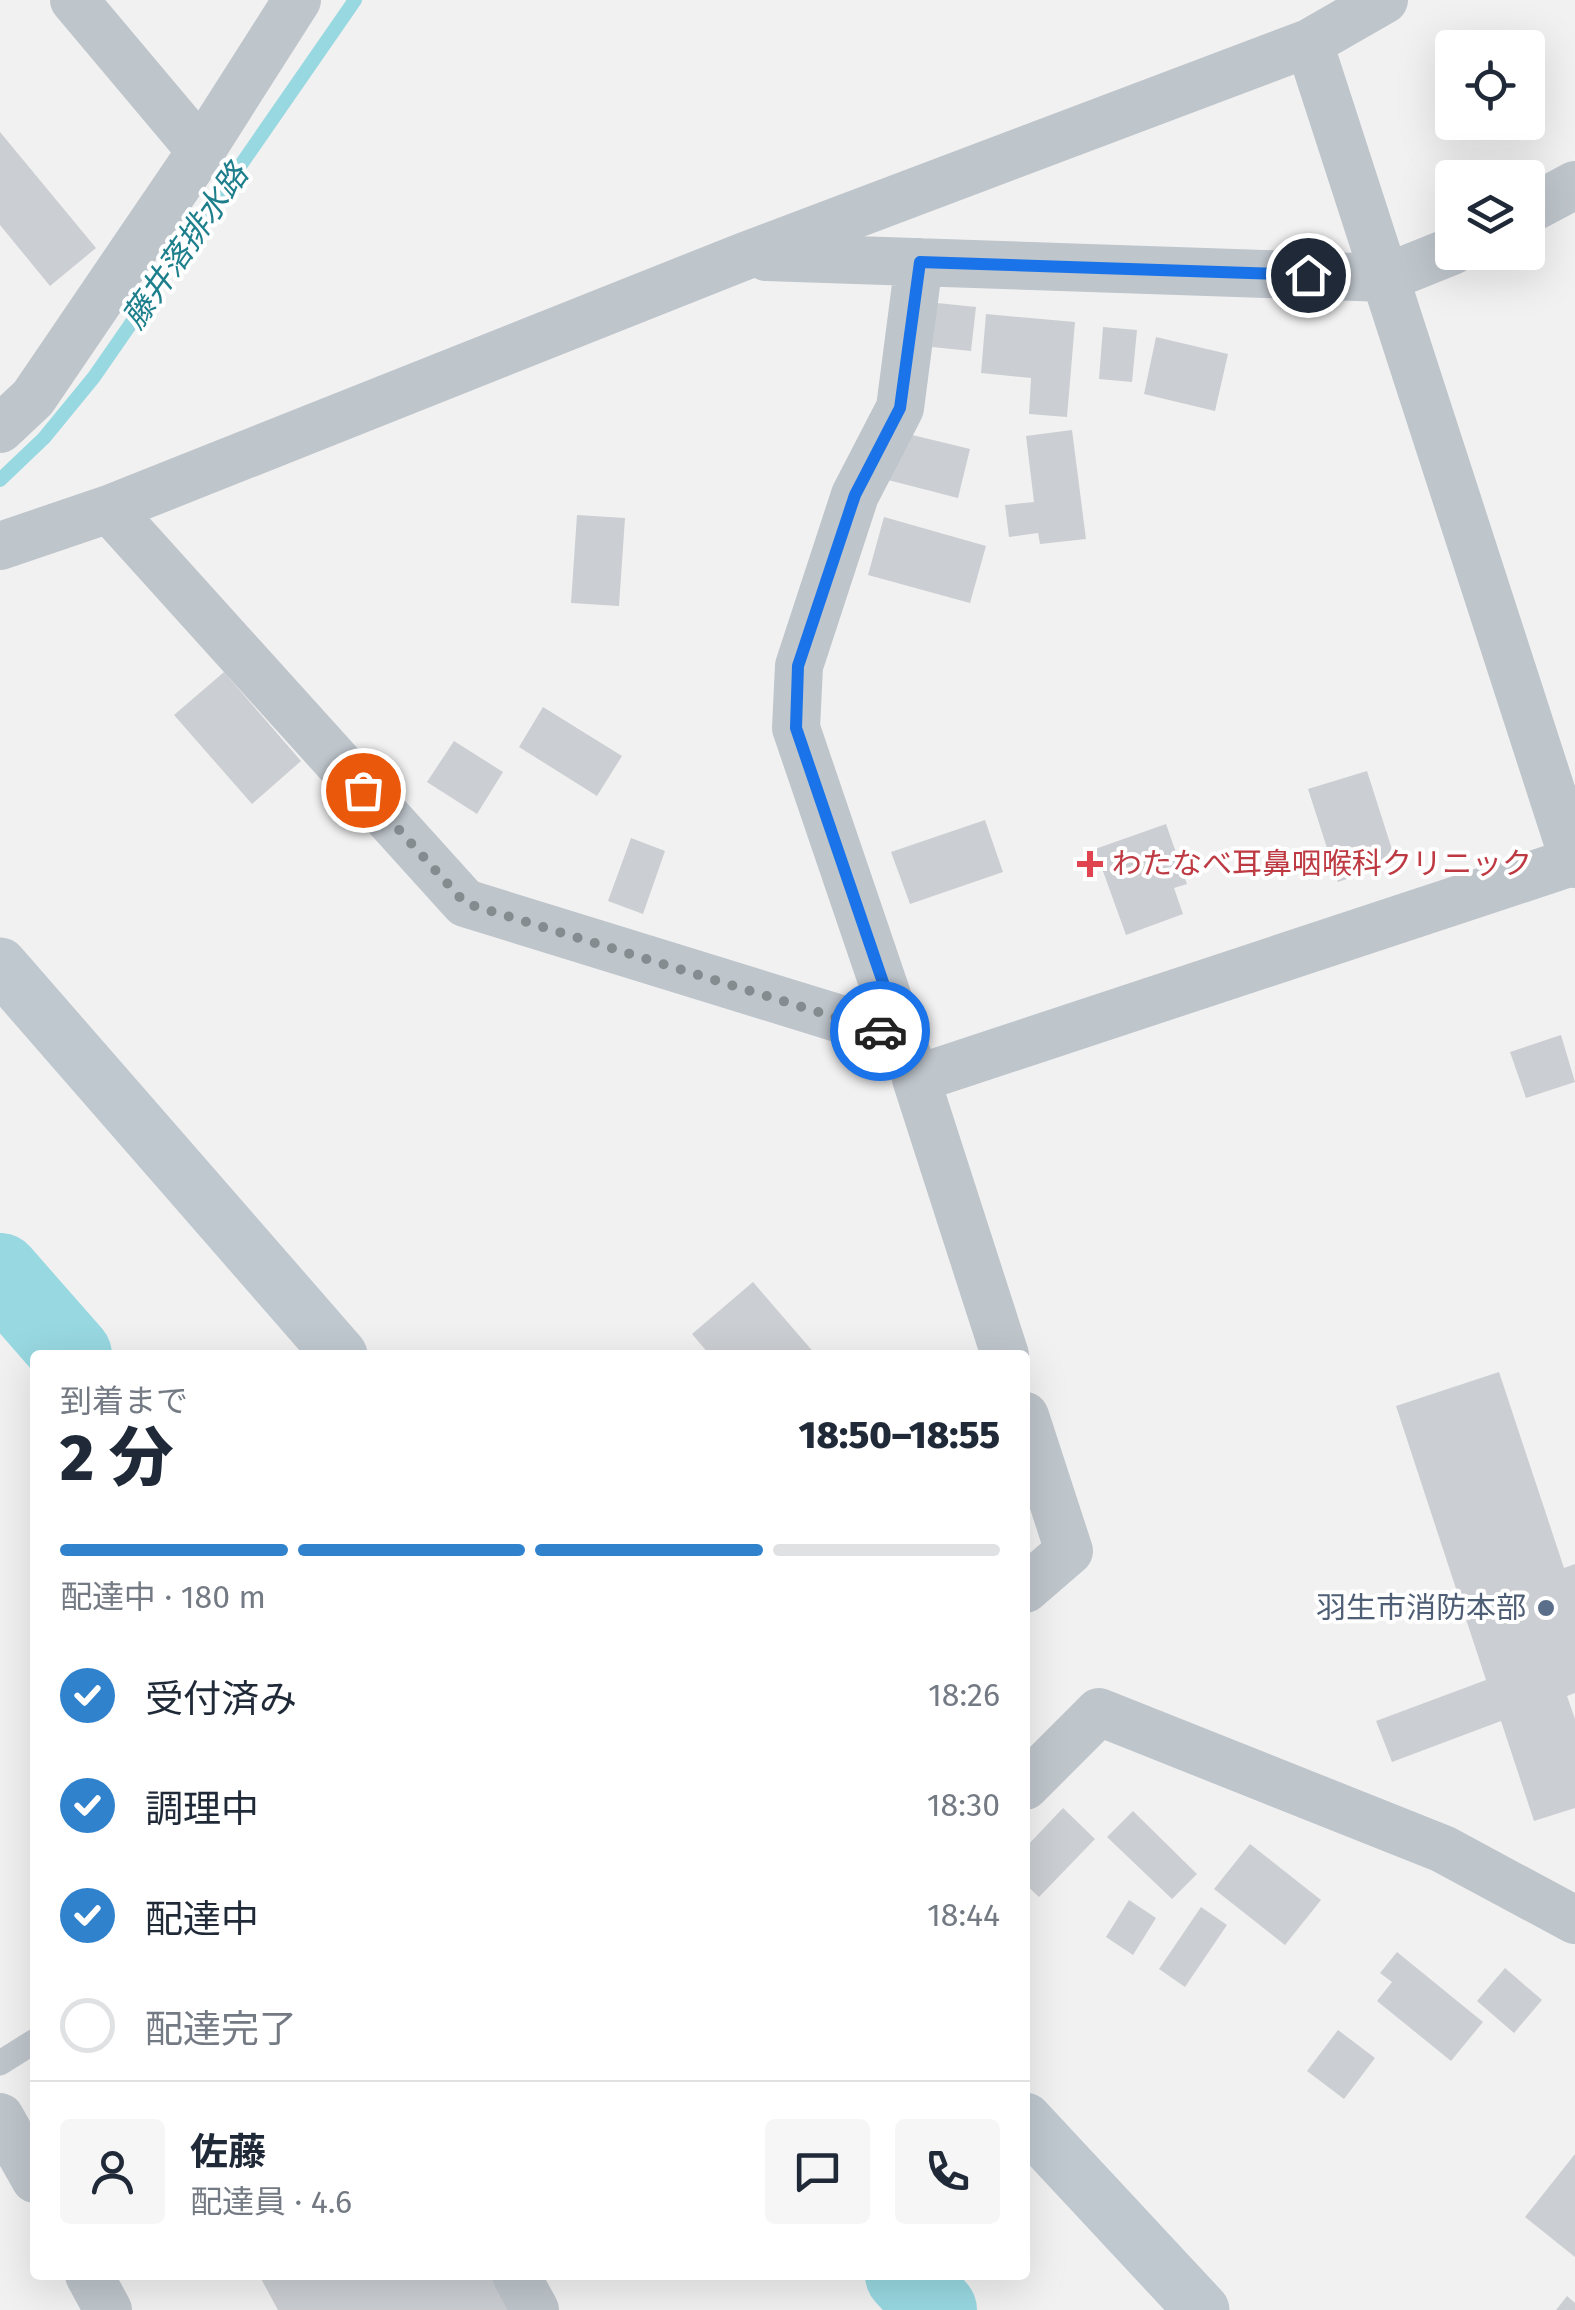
<!DOCTYPE html>
<html lang="ja">
<meta charset="utf-8">
<style>
:root{--surface:#fff;--page:#f6f6f7;--text:#1f2937;--muted:#747a83;--line:#e0e1e3;--accent:#3182cc}
body{margin:0;font-family:"Fira Sans","Noto Sans JP",sans-serif;background:var(--page);color:var(--text);height:100vh;display:flex;flex-direction:column;font-size:38px;white-space:nowrap}
*{box-sizing:border-box;margin:0}
p{font-size:32px;color:var(--muted)}
.icon{flex:none;width:55px;height:55px;fill:none;stroke:currentColor;stroke-width:2;stroke-linecap:round;stroke-linejoin:round}
.map{position:relative;flex:1;overflow:hidden}
.sheet{position:absolute;left:30px;top:1350px;width:1000px;height:930px;display:flex;flex-direction:column;background:var(--surface);border-radius:10px;box-shadow:0 10px 40px #0002}
.sheet>*{flex:none}
.tools{position:absolute;left:1435px;top:30px;display:grid;gap:20px}
.tools a{display:grid;place-items:center;width:110px;height:110px;border-radius:10px;background:var(--surface);box-shadow:0 10px 40px #0002;font-size:50px}
.pin{position:absolute;display:grid;place-items:center;width:85px;height:85px;color:#fff;margin:-42px;border:5px solid #fff;border-radius:50%;box-shadow:0 2px 10px #0007}
.courier{position:absolute;display:grid;place-items:center;width:100px;height:100px;margin:-50px;border:8px solid #1a73e8;border-radius:50%;background:#fff;color:#222;box-shadow:0 2px 12px #0007}
.overview em{font-style:normal;font-weight:800}
.overview div{display:flex;flex-direction:column-reverse}
.overview{display:flex;align-items:center;justify-content:space-between;height:170px;padding:0 30px}
h1{font-size:65px;font-weight:800;line-height:75px}
.bar{display:grid;grid-template-columns:repeat(4,1fr);gap:15px 10px;align-content:center;height:120px;padding:0 30px}
.bar i{height:12px;border-radius:8px;background:var(--line)}
.bar .active{background:var(--accent)}
.bar p{grid-column:span 4}
.line{display:flex;align-items:center;gap:25px;padding:0 30px;border-top:2px solid var(--line)}
.line div{flex:1}
.round{display:grid;place-items:center;flex:none;width:105px;height:105px;border-radius:10px;background:var(--page)}
ol{padding:0 30px;list-style:none}
li{display:flex;align-items:center;gap:30px;height:110px}
li p{margin-inline-start:auto}
li .icon{padding:10px;border-radius:50%;background:var(--accent);color:#fff;stroke-width:4}
li:last-child{color:var(--muted)}
li i{width:55px;height:55px;border:5px solid var(--line);border-radius:50%}
.map>svg:first-child{display:block}
.lines{fill:none;stroke-linecap:round;stroke-linejoin:round}
.stream{stroke:#98d8e1;stroke-width:14}
.river{stroke:#98d8e1;stroke-width:80}
.building{fill:#cbced2}
.lane{stroke:#bec5cb;stroke-width:25}
.street{stroke:#bec5cb;stroke-width:48}
.secondary{stroke:#bfc8cf;stroke-width:55}
.done{stroke:#858c90;stroke-width:10;stroke-dasharray:0 18}
.route{stroke:#1a73e8;stroke-width:12}
.health-dot{fill:#e0444e;stroke:#fff;stroke-width:4}
.service-dot{fill:#5c6f8a;stroke:#fff;stroke-width:4}
.labels{text-anchor:middle;dominant-baseline:central;stroke-width:8;stroke-linejoin:round;paint-order:stroke}
.health-label{font-size:30px;fill:#be3a42;stroke:#fff;text-anchor:start}
.service-label{font-size:30px;fill:#4e5e75;stroke:#fff;text-anchor:end}
.water-label{font-size:32px;font-style:italic;fill:#1e7f8c;stroke:#fff}
</style>
<div class="map">
<svg width="1575" height="2310" viewBox="0 0 1575 2310">
<rect width="100%" height="100%" fill="#f2f1f1"/>
<g class="lines">
<!-- stream -->
<path class="stream" d="M0,480L44,438L94,377L355,0"/>
<!-- river -->
<path class="river" d="M0,1273L72,1355
M905,2275L937,2310"/>
</g>
<!-- building -->
<path class="building" d="M0,132L96,248L50,286L0,225Z
M937,303L976,307L971,351L932,347Z
M986,314L1075,322L1067,417L1029,414L1031,378L981,373Z
M1103,327L1137,330L1132,382L1099,379Z
M1156,337L1228,354L1215,411L1144,394Z
M1072,430L1086,539L1040,544L1038,533L1009,537L1005,505L1034,502L1026,436Z
M900,432L970,449L958,498L888,480Z
M577,515L625,518L619,606L571,603Z
M884,517L986,546L970,603L868,575Z
M224,672L301,761L252,804L174,715Z
M543,707L622,756L597,796L519,747Z
M454,741L503,772L477,814L427,782Z
M1367,771L1396,862L1338,882L1308,789Z
M985,820L1003,872L910,904L891,852Z
M1166,824L1187,884L1174,888L1183,914L1126,935L1095,849Z
M631,838L665,851L643,914L608,901Z
M1561,1035L1575,1082L1526,1098L1510,1052Z
M753,1282L816,1355H710L692,1334Z
M1499,1372L1564,1568L1575,1564V1693L1567,1696L1575,1719V1808L1534,1821L1501,1721L1392,1762L1376,1721L1486,1680L1396,1406Z
M1063,1808L1095,1839L1039,1897L1025,1884V1848Z
M1133,1811L1197,1874L1172,1899L1107,1837Z
M1250,1844L1321,1900L1285,1945L1214,1889Z
M1129,1900L1156,1918L1133,1955L1106,1937Z
M1201,1907L1227,1925L1185,1987L1159,1969Z
M1397,1952L1483,2022L1451,2061L1377,2001L1392,1982L1380,1973Z
M1505,1968L1542,2000L1514,2033L1477,2001Z
M1338,2030L1375,2058L1344,2099L1307,2071Z
M1575,2154V2257L1525,2217Z
M259,2275H496L515,2310H278Z
M1567,2296L1575,2303V2310H1556Z"/>
<g class="lines">
<!-- lane -->
<path class="lane" d="M0,2063L35,2041"/>
<!-- street -->
<path class="street" d="M74,0L201,151
M1309,43L1575,864
M1528,210L1575,185
M766,257L1385,278L1452,251
M0,429L33,398L201,151L297,0
M109,509L465,903L902,1038
M0,546L109,509L745,256L1309,43L1384,0
M908,1057L796,728L799,666L855,495L900,408L919,262
M1005,1355L916,1079L1575,861
M1025,1416L1069,1551L1025,1589
M1025,1786L1099,1712L1443,1849L1575,1920
M0,2117L35,2179
M89,2275L108,2310
M516,2275L535,2310"/>
<!-- secondary -->
<path class="secondary" d="M0,965L340,1355
M1025,2120L1202,2310"/>
</g>
<g class="lines">
<!-- done -->
<path class="done" d="M363,790L465,903L880,1031"/>
<!-- route -->
<path class="route" d="M880,1031L902,1038L796,728L798,666L855,495L900,408L920,262L1308,275"/>
</g>
<!-- markers -->
<path class="health-dot" d="M1085 849h10v10h10v10h-10v10h-10v-10h-10v-10h10z"/>
<circle class="service-dot" cx="1546" cy="1608" r="10"/>
<g class="labels">
<!-- health labels -->
<g class="health-label">
<text x="1112" y="864">わたなべ耳鼻咽喉科クリニック</text>
</g>
<!-- service labels -->
<g class="service-label">
<text x="1526" y="1608">羽生市消防本部</text>
</g>
<!-- water labels -->
<g class="water-label">
<text transform="translate(185 246) rotate(-55)">藤井落排水路</text>
</g>
</g>
</svg>
<div class="tools">
<a><svg class="icon" aria-label="locate" viewBox="0 0 24 24"><circle cx="12" cy="12" r="6"/><path d="M12 2v4M12 18v4M2 12h4M18 12h4"/></svg></a>
<a><svg class="icon" aria-label="layers" viewBox="0 0 24 24"><path d="M12 4l9 5-9 5-9-5zM3 14l9 5 9-5"/></svg></a>
</div>
<div class="pin" style="left:363px;top:790px;background:#ea580c"><svg class="icon" aria-label="bag" viewBox="0 0 24 24"><path d="M5 8h14l-1 12H6zM9 8a3 3 0 0 1 6 0"/></svg></div>
<div class="pin" style="left:1308px;top:275px;background:#1f2937"><svg class="icon" aria-label="home" viewBox="0 0 24 24"><path d="M3 11l9-7 9 7M6 9v11h12V9"/></svg></div>
<div class="courier" style="left:880px;top:1031px"><svg class="icon" aria-label="car" viewBox="0 0 24 24"><path d="M5 17H2v-5l4-1 3-4h7l3 4 3 1v5h-3M9 17h6M6 11h13"/><circle cx="7" cy="17" r="2"/><circle cx="17" cy="17" r="2"/></svg></div>
<section class="sheet">
<div class="overview"><div><h1>2 分</h1><p>到着まで</p></div><em>18:50–18:55</em></div>
<div class="bar"><i class="active"></i><i class="active"></i><i class="active"></i><i></i><p>配達中 · 180 m</p></div>
<ol>
<li><svg class="icon" aria-label="check" viewBox="0 0 24 24"><path d="M5 12l5 5 9-10"/></svg>受付済み<p>18:26</p></li>
<li><svg class="icon" aria-label="check" viewBox="0 0 24 24"><path d="M5 12l5 5 9-10"/></svg>調理中<p>18:30</p></li>
<li><svg class="icon" aria-label="check" viewBox="0 0 24 24"><path d="M5 12l5 5 9-10"/></svg>配達中<p>18:44</p></li>
<li><i></i>配達完了</li>
</ol>
<div class="line" style="height:180px"><a class="round"><svg class="icon" aria-label="person" viewBox="0 0 24 24"><circle cx="12" cy="8" r="4"/><path d="M4 21q1-7 8-7t8 7"/></svg></a><div><b>佐藤</b><p>配達員 · 4.6</p></div><a class="round"><svg class="icon" aria-label="chat" viewBox="0 0 24 24"><path d="M4 5h16v11H9l-5 4z"/></svg></a><a class="round"><svg class="icon" aria-label="phone" viewBox="0 0 24 24"><path d="M5 4h4l2 5-3 2q2 4 5 5l2-3 5 2v4C11 20 4 13 5 4z"/></svg></a></div>
</section>
</div>
